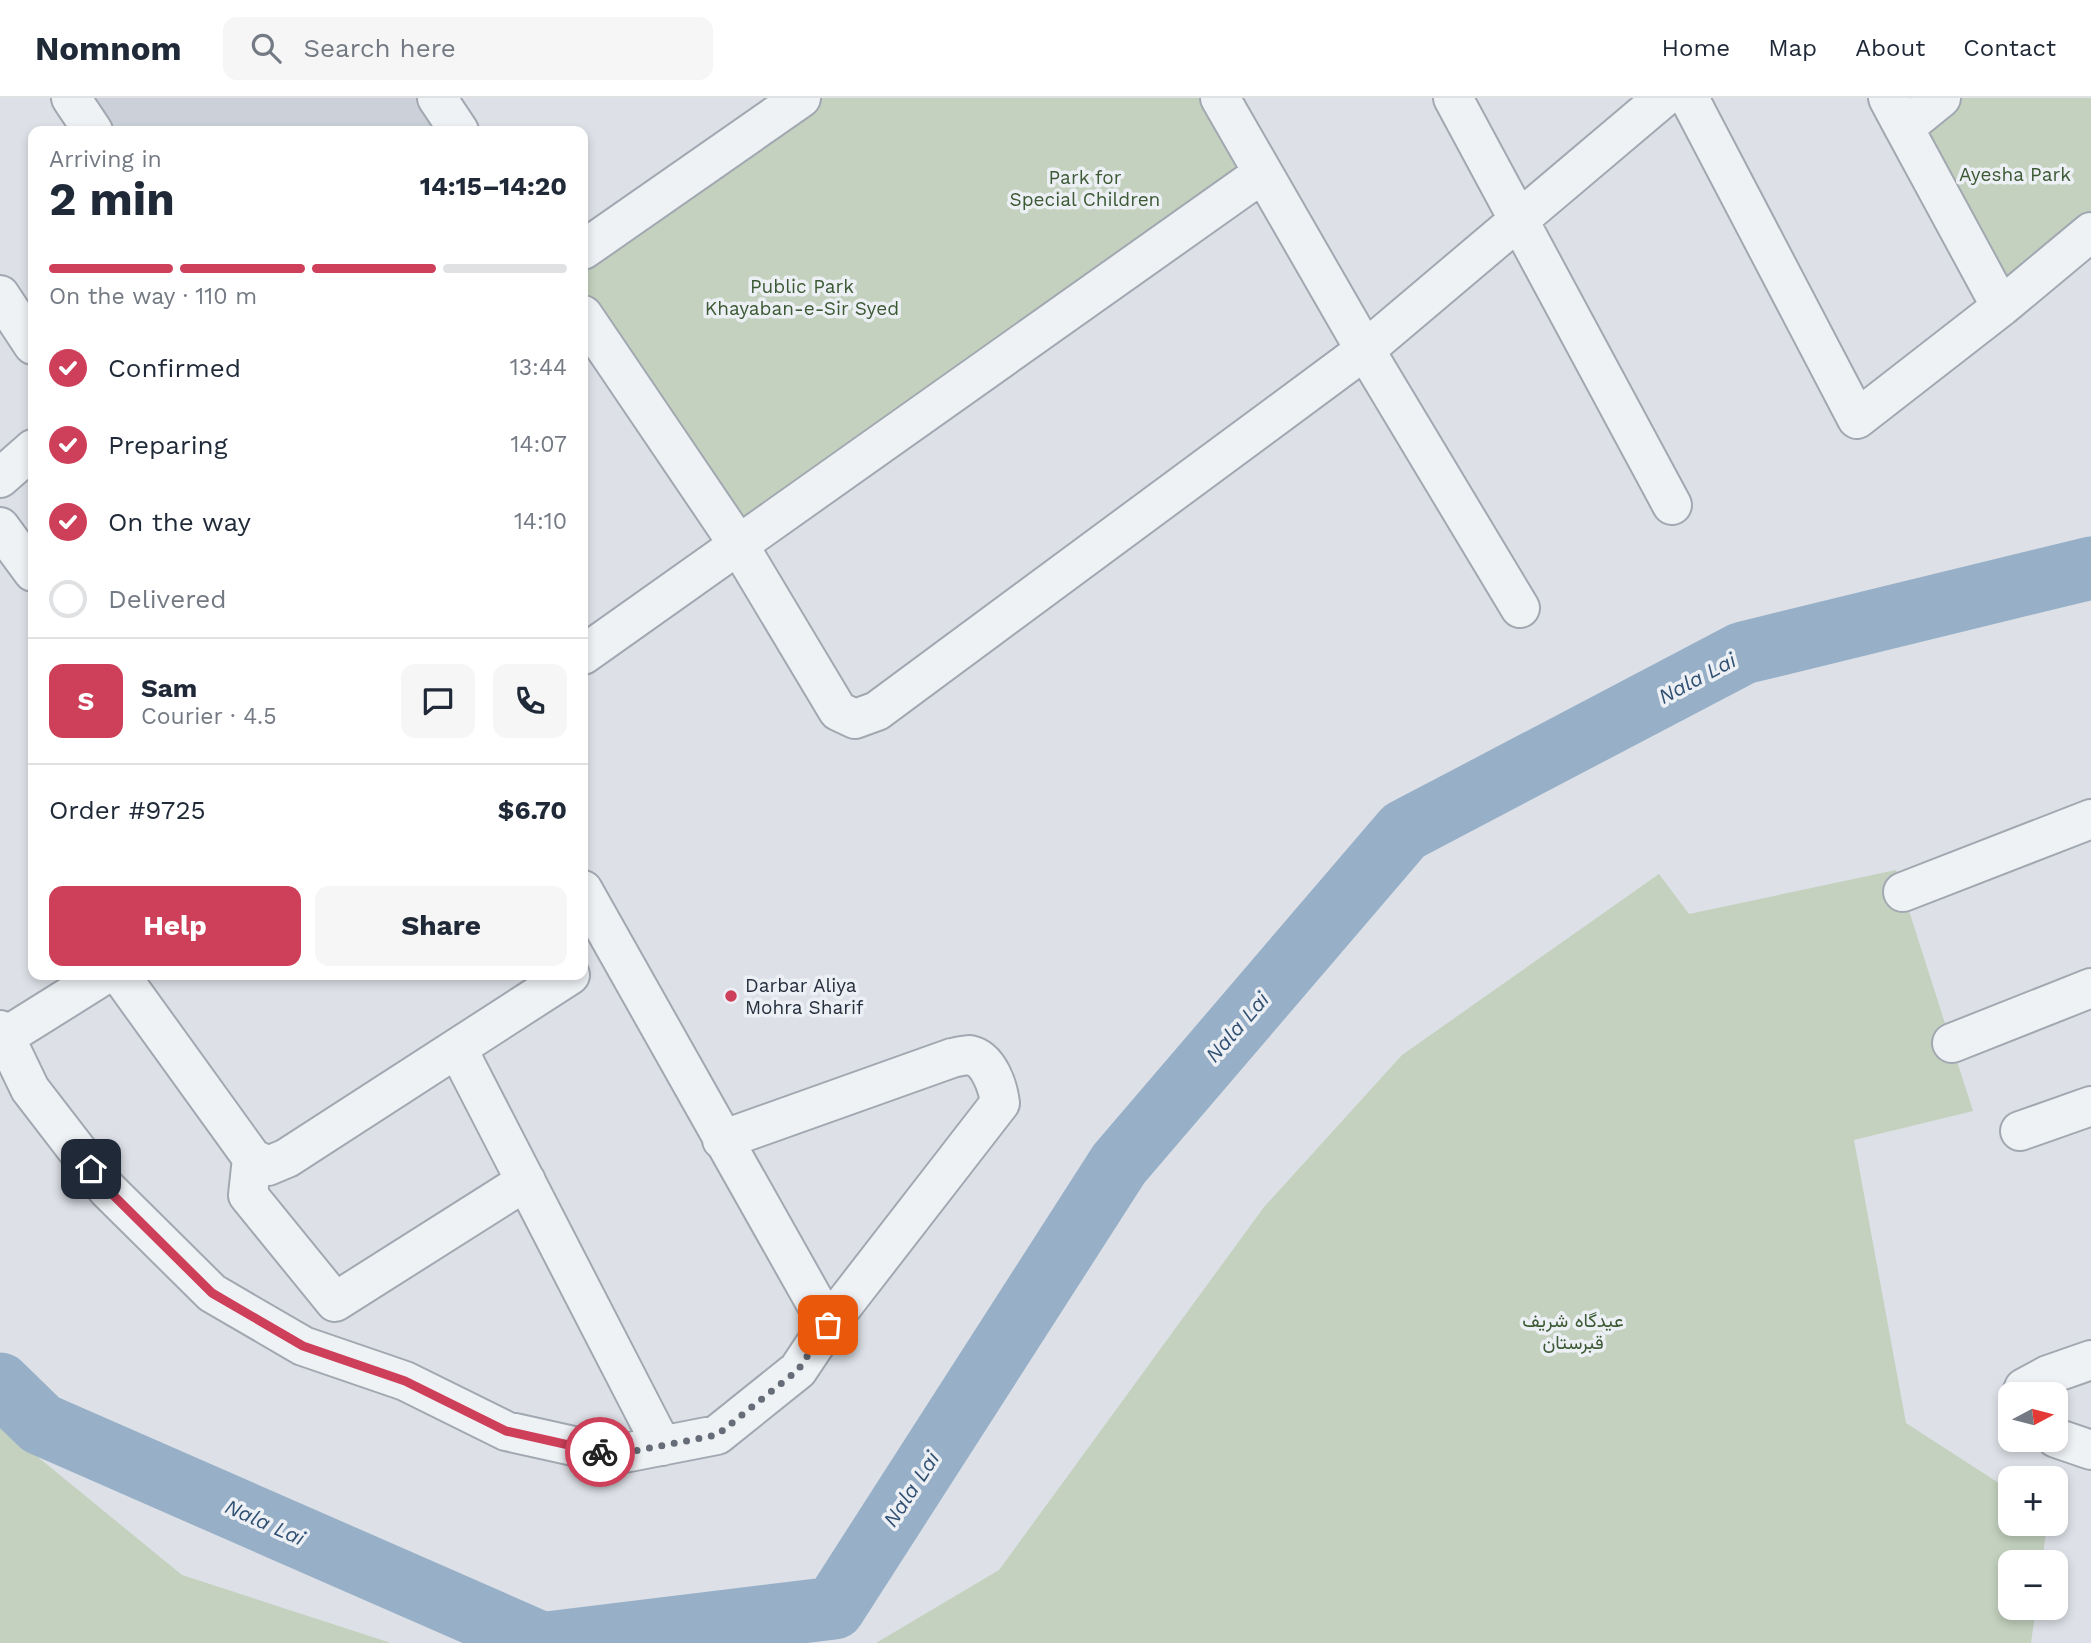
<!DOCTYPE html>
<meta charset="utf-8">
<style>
:root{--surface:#fff;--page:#f6f6f7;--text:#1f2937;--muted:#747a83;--line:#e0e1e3;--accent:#ce3f59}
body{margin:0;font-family:"Work Sans",Vazirmatn,sans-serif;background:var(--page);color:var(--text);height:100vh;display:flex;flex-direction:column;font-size:26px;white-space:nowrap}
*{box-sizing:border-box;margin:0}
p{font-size:23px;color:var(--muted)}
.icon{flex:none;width:38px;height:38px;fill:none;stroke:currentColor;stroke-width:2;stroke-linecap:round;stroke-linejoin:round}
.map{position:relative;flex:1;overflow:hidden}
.panel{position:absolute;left:28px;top:28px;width:560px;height:854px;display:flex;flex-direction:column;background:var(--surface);border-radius:14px;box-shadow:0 4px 10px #0003}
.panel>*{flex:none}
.needle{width:46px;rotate:83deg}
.controls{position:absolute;left:1998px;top:1284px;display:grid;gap:14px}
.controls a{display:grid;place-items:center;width:70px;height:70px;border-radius:14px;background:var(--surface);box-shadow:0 4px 10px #0003;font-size:35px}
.pin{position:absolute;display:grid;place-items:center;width:60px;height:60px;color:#fff;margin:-30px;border-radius:14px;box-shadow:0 4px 10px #0006}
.courier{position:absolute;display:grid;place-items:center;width:70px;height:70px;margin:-35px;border:5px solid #ce3f59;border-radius:50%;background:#fff;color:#222;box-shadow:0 2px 9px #0007}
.overview em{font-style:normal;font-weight:700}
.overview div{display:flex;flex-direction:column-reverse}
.overview{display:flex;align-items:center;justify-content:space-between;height:119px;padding:0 21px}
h1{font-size:46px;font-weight:700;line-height:52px}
.bar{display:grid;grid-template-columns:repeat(4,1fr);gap:10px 7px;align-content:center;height:84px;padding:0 21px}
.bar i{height:9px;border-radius:5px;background:var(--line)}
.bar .current{background:var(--accent)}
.bar p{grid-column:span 4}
.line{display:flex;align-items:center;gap:18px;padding:0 21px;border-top:2px solid var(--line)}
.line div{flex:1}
.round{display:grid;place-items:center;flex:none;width:74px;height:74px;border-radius:14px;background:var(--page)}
ol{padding:0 21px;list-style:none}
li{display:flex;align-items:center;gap:21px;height:77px}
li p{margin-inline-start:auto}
li .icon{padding:7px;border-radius:50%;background:var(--accent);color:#fff;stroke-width:4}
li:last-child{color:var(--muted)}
li i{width:38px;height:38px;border:4px solid var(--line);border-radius:50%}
.button{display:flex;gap:14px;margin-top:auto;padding:14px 21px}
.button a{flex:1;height:80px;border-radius:14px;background:var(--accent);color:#fff;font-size:28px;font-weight:700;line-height:80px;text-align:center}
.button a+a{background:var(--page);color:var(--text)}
header{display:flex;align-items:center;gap:42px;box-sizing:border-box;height:98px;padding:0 35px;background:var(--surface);border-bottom:2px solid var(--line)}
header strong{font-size:33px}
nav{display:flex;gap:38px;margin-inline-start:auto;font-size:24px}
.search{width:490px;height:63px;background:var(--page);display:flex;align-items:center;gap:18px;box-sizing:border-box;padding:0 24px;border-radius:14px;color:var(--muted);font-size:26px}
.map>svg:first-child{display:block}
.built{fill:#cbd0d9}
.green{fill:#c3d1be}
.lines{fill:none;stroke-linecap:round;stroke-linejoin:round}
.river{stroke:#97b0c8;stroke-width:63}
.street-casing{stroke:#a2a8b1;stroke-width:42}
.street{stroke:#eff2f5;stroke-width:38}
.done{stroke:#666d78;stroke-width:7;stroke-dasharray:0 12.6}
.route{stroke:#ce3f59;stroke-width:9}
.poi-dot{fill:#ce3f59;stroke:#ecf0f5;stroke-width:2.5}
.labels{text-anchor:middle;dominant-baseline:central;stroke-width:7;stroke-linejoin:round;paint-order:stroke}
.park-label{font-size:19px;fill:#3c5934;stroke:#ecf0f5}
.poi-label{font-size:19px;fill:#262f3d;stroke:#ecf0f5;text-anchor:start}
.water-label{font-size:21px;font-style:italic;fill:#304f71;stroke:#ecf0f5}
</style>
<header>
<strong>Nomnom</strong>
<div class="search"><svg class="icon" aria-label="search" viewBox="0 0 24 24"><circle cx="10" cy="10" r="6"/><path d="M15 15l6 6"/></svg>Search here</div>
<nav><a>Home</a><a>Map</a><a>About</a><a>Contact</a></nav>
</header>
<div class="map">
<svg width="2091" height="1545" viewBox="0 0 2091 1545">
<rect width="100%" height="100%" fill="#dde1e7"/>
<!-- built -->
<path class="built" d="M73,0H437L459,33H95Z"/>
<!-- green -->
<path class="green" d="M801,0H1221L1263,75L738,446L583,217V152Z
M1941,0H2091V134L2001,209L1904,30Z
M1896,772L1973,1013L1854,1042L1906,1325L2011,1393V1426H2047L2042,1465H2011V1510H2036L2031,1545H876L999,1472L1264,1109L1402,957L1659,776L1689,816Z
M0,1328L182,1477L391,1545H0Z"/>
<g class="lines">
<!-- river -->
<path class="river" d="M0,1286L41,1326L541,1545
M547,1545L834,1510L1119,1066L1404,733L1743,555L2091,470"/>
<!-- street casing -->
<g class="street-casing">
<path id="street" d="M71,0L93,33
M437,0L459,33
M1220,0L1365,252L1520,510
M1453,0L1672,407
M1689,0L1857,321L2001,209L2091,134
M1888,0L1904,30L1941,0
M1904,30L2001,209
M583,152L801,0
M0,197L33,247
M583,217L738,446L838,613L855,621L877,613L1365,252L1663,0
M0,380L33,351
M0,429L33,474
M583,557L1263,75
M583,792L828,1227
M1903,794L2091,721
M120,877L252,1060L268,1068L287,1060L570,877
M0,932L5,939L30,991L107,1091L212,1195L303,1248L405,1283L506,1333L614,1357L717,1337L798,1272L828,1227L1000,1005C998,989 989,961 970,957C965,957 957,959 952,960L722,1042
M5,939L104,877
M1952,945L2091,890
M457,950L662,1348
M2020,1033L2091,1008
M252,1060L248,1097L335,1204L526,1083
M2021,1297L2024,1290L2048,1277L2091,1262
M2056,1340L2091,1352"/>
</g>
<!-- street -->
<use href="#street" class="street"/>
</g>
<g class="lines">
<!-- done -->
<path class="done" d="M600,1354L614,1357L717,1337L798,1272L828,1227"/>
<!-- route -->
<path class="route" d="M91,1071L107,1091L212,1195L303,1248L405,1283L506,1333L600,1354"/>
</g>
<!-- markers -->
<circle class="poi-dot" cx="731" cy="898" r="7"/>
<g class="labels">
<!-- park labels -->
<g class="park-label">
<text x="2015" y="76">Ayesha Park</text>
<text x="1085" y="79">Park for<tspan x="1085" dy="22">Special Children</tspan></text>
<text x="802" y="188">Public Park<tspan x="802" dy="22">Khayaban-e-Sir Syed</tspan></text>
<text x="1573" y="1222">عیدگاہ شریف<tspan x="1573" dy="22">قبرستان</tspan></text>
</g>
<!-- poi labels -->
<g class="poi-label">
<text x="745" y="887">Darbar Aliya<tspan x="745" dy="22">Mohra Sharif</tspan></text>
</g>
<!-- water labels -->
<g class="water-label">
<text transform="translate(1697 580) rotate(-28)">Nala Lai</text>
<text transform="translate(1237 929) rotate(-49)">Nala Lai</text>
<text transform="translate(911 1391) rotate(-57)">Nala Lai</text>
<text transform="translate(265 1424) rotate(24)">Nala Lai</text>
</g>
</g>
</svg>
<div class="controls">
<a><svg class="needle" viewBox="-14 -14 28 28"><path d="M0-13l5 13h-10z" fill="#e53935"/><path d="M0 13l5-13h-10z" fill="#747a83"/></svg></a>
<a>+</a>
<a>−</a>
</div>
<div class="pin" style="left:828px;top:1227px;background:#ea580c"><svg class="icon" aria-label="bag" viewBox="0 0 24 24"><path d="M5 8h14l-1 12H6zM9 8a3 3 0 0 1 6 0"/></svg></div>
<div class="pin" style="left:91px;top:1071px;background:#1f2937"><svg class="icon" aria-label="home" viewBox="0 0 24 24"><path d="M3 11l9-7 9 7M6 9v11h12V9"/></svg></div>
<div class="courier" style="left:600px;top:1354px"><svg class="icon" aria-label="bike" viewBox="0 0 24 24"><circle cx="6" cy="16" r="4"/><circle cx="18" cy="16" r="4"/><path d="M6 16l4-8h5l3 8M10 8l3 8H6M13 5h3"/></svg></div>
<section class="panel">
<div class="overview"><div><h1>2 min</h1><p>Arriving in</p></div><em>14:15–14:20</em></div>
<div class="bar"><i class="current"></i><i class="current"></i><i class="current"></i><i></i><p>On the way · 110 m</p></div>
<ol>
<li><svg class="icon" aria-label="check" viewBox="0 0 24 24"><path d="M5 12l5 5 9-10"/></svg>Confirmed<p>13:44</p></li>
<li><svg class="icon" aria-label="check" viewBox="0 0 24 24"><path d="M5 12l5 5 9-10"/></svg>Preparing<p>14:07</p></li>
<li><svg class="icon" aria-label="check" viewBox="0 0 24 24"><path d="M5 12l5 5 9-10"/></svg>On the way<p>14:10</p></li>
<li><i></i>Delivered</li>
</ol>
<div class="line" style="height:126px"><b class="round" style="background:var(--accent);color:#fff">S</b><div><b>Sam</b><p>Courier · 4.5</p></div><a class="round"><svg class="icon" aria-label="chat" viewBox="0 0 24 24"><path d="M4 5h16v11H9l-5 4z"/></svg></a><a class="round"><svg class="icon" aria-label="phone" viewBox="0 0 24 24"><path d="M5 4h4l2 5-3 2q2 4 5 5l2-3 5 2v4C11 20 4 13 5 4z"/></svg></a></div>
<div class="line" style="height:91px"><div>Order #9725</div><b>$6.70</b></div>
<div class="button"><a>Help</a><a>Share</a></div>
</section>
</div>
